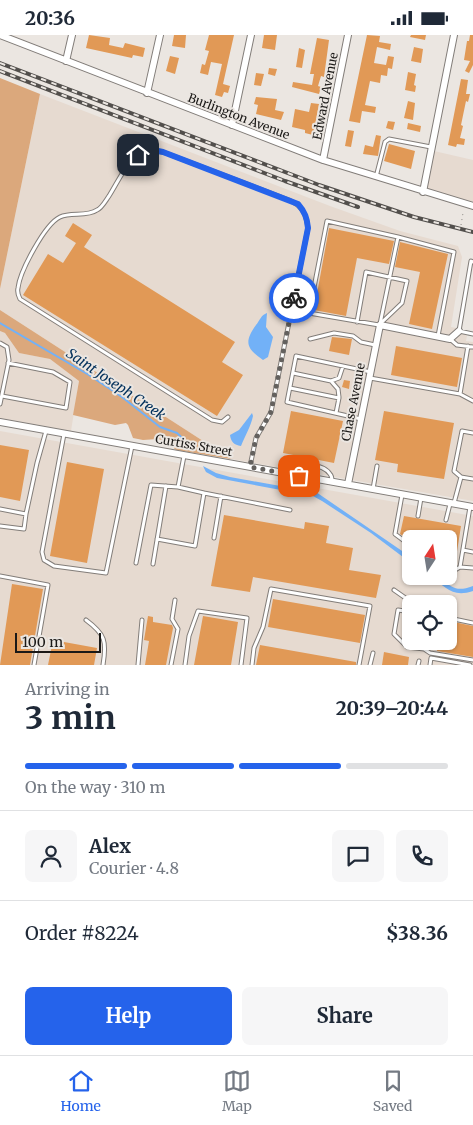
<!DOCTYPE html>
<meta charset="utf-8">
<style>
:root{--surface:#fff;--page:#f6f6f7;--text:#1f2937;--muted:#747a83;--line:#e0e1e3;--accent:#2563eb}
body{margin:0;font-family:Merriweather,serif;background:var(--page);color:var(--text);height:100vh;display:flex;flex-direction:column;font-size:19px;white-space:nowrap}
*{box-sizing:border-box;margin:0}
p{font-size:16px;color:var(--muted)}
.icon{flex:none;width:28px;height:28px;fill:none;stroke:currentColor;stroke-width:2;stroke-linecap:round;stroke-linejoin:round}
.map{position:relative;height:630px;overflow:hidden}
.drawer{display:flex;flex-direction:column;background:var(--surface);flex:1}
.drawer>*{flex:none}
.needle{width:32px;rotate:12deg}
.tools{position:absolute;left:402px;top:495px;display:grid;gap:10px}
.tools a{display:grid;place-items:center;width:55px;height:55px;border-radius:8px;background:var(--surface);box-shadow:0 1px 4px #0004;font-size:25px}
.scale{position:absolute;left:15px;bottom:12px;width:86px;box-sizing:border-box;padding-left:5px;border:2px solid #1b1917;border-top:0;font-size:14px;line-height:18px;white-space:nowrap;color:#1b1917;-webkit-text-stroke:4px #ebe6e1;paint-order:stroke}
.pin{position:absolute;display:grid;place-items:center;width:42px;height:42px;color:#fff;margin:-21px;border-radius:10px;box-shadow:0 2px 8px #0006}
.courier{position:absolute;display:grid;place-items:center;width:50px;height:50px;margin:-25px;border:4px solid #2563eb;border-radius:50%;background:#fff;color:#222;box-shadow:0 1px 6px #0007}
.headline em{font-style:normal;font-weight:700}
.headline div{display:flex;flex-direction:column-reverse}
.headline{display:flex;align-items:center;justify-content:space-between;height:85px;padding:0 25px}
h1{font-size:32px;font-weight:700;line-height:38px}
.bar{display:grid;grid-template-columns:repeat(4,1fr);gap:8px 5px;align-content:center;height:60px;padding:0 25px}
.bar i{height:6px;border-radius:4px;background:var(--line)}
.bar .active{background:var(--accent)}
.bar p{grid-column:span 4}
.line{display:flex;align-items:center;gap:12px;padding:0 25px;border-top:1px solid var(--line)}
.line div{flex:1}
.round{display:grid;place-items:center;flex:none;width:52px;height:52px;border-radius:8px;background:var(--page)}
.action{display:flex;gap:10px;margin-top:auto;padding:10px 25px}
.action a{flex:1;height:58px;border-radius:8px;background:var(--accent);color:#fff;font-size:20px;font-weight:700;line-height:58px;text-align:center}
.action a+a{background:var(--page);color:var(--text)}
.status{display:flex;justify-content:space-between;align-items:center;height:35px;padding:0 25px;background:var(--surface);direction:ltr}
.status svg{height:14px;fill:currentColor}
.tab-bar{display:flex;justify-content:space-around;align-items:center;height:70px;border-top:1px solid var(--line);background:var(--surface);font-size:14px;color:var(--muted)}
.tab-bar a{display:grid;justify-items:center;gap:2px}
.tab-bar .active{color:var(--accent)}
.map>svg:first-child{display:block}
.built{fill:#e6dad0;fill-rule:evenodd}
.green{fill:#dba87c}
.water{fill:#72b1f7}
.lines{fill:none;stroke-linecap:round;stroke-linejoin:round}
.stream{stroke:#72b1f7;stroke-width:2}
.building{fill:#e19956}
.service-casing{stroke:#827d79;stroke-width:5}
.minor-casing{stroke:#827d79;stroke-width:8}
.path{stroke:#8a8783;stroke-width:1;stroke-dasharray:1 4;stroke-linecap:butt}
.service{stroke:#fff;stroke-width:3}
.minor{stroke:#fff;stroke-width:6}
.rail-casing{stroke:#524f4c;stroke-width:4}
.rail{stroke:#ebe6e1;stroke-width:2;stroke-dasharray:5.5;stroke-linecap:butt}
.done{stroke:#64615e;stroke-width:5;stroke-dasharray:0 9}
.route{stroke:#2563eb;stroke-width:6}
.labels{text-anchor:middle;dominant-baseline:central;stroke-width:4;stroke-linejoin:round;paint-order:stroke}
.street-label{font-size:12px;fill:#1b1917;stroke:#ebe6e1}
.water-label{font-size:14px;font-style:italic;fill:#002f5a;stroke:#ebe6e1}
</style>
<div class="status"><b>20:36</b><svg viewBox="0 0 49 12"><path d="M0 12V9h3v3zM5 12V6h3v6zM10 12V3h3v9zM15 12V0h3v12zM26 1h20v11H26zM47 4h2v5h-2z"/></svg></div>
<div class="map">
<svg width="473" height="630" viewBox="0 0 473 630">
<rect width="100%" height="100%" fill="#ebe6e1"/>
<!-- built -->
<path class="built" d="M40,59L330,171L400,196L458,211L462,222L451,292L456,293L467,301L466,306L473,307V466L231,424L0,275V254Z
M434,116L473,125V167L427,154Z
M0,296L5,298L19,318L50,324L79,346L71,396L0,383Z
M0,396L473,481V630H0ZM411,504H449V541H411ZM411,569H449V606H411Z"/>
<!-- green -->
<path class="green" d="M0,43L40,59L0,254Z
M0,275L231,424L176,415L166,406L158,404L143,405L133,403L128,390L126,388L115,390L73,380L79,346L50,324L19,318L5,298L0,296Z"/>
<!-- water -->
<path class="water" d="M267,278L266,292L273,302L268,322L263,325C246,313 244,307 256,290C260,285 261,280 267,278Z
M252,378L253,381C251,391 245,401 241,411C234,410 231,407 230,400L239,395Z
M203,431L216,438L230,442L286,452L308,454L316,457L405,518L411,523V528L371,498L322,466L313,461L217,443L206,437Z
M430,541C449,541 447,561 473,551V556C452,563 446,552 430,541Z"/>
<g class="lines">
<!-- stream -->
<path class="stream" d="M0,288L89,340L122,362L160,392L177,398L194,414"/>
</g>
<!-- building -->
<path class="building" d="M89,0L110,3L109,10L123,13L125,8L145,13L143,22L133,20L132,23L86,13Z
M174,0H186L185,13L172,11Z
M209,0H234L223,49L230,51L228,58L224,57L222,62L215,60L222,29L211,27L208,40L200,38L202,29L205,30L209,16L205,15Z
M264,0H277L275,15L262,13Z
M367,0L380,1L379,7L391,9L390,15L377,12L374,28L386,30L388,21L394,22L392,34L388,33L387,41L381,40L380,48L370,46L365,70L376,72L375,78L362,76L360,88L349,86Z
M411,0H426L425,5L410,2Z
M470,0H473V30L469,38L465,36L470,26L464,25L467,6H469Z
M317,3L329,5L324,42L321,41L318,51L321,52L319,59L292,52L293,47L312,50L314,39H310Z
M414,12L423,14L421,28L411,26Z
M299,13L305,15L302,33L296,32Z
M170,21L179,23L175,39L166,36Z
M269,33L277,34L275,41L268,39Z
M408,37L416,39L414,50L416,51L415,57L405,55Z
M256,38L264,39L261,51L254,50Z
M461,44L468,45L466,59H470L468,67L466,66L461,90L463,91L460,103L465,104L464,110L457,109L456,112L448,110Z
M256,62L277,64L275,75L284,77L281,85L256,79L258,70L254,69Z
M408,66L415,68L413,85L404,83Z
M311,68L319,69L313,100L305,98V95L292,92L295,74L309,77Z
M388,86L395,87L393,95L386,93Z
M408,88L421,91L420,97L407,94Z
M348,95L354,96L351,112L345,111Z
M376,100L381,101L378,121L363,119L365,110L373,112Z
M389,109L415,116L411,134L384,126Z
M73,188L92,200L84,212L235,307L222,327L243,340L217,381L23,260L48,219L63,228L76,208L65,201Z
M329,193L394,206L389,229L357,223L346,281L314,275Z
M400,207L448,219L432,294L409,289L420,237L395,232Z
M332,302L352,304L349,320L329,316Z
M396,311L462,323L457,352L391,340Z
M344,345L350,346L349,354L342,352Z
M291,376L343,386L334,428L283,418Z
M384,376L454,388L444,444L397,437L398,429L375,425Z
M0,410L29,415L20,466L0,462Z
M67,427L104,434L87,528L50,521Z
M224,480L304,494L305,487L329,491L326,508L353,513L349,535L381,540L376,563L253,542L250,557L211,551Z
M404,481L461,491L455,529L449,527V504H411V507L400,499Z
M12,549L43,554L30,630H0Z
M273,564L365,580L360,608L268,592Z
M148,581L153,582V587L172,590L173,593L166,630H145L149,606L144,605Z
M203,581L238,587L231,630H194Z
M449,586L473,591V622L437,616L438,606H449Z
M53,605L97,613L94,630H48Z
M260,610L356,627V630H256Z
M384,617L409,622L408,630H382Z"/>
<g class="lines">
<!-- service casing -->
<g class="service-casing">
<path id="service" d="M376,142L385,107L389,104L431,112
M473,227L471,226L459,296L473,299
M357,287L366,237L407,246L402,268L380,289
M380,289L398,202
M379,290L309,278L327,186L398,202L454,217L438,301
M310,304L334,298L353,301L361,307L375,310
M450,304L457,310L473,312
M0,308L7,312L9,325L0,369
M293,338L331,346L339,343L343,331
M370,343L460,359L473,366
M331,346L338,354L339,362
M290,353L339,363L336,378
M460,359L468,311
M2,361L66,373L70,347L53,337L8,328
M228,382L222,387L212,385L20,264C18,260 17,257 18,253C20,236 45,189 60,182C71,177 87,182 97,175C102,173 106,165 109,161C123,139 132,110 163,117L289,165C302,171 306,178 308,193L271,377L256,403L250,431
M361,384L287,367L296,321L371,337
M473,398L462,396L454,436L461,442L473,444
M64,399L42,517L44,525L54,531L106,538L132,411
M283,437L285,431C294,425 324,429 330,439C332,441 332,443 332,446
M178,452L204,458
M373,454L377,431
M402,460L395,499L411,511
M454,468L461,442
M0,474L26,479L37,428L46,396
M418,481L421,463
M446,485L450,469
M0,491L24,494L26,479
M214,503L221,461
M157,504L195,511L204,458L290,475
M463,515L473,517
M136,528L151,450L178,452L184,421
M153,529L166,451
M460,532L470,472
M449,535H455L460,532L473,533
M0,541L48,550L34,630
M394,555L414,569
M411,577L398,575L394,599L407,612L424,614L425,606
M449,583L473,588
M86,585C105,599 107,606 103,630
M424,614L430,618L473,625
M138,630L142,585
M171,630L178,594L172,584L175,565
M185,630L189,601L198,576L247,583L241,630
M252,630L254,613L263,592L271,554L370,571L359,630
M370,630L373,618
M418,630L419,626
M430,630L431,623L470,630"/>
</g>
<!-- minor casing -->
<g class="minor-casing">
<path id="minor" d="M0,0L323,125L473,171
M66,26L72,0
M147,58L160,0
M232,90L251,0
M323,125L348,0
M423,157L454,0
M0,387L473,472
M348,449L380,290L450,304L459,296"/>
</g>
<!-- path -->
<path class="path" d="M461,190L463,178"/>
<!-- service -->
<use href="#service" class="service"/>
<!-- minor -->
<use href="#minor" class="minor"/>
<!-- rail casing -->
<g class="rail-casing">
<path id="rail" d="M0,28L319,150L414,182L473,197
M0,36L285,146L358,172"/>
</g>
<!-- rail -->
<use href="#rail" class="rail"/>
</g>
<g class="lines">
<!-- done -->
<path class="done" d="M294,263L271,377L256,403L250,432L299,441"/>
<!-- route -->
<path class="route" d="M138,120L153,115L163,117L298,169C305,177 307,183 308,193L294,263"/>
</g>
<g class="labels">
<!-- street labels -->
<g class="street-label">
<text transform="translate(325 61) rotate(-79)">Edward Avenue</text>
<text transform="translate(239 81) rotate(21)">Burlington Avenue</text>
<text transform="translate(353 367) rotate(-79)">Chase Avenue</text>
<text transform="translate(194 410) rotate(10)">Curtiss Street</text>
</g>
<!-- water labels -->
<g class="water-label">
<text transform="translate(116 349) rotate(34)">Saint Joseph Creek</text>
</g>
</g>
</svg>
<div class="tools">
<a><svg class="needle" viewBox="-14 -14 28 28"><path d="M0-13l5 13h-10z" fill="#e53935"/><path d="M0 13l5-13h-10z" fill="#747a83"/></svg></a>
<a><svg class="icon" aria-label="locate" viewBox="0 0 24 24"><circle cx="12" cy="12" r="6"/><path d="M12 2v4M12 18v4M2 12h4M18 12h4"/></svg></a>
</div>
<div class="scale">100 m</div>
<div class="pin" style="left:299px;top:441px;background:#ea580c"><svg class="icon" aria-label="bag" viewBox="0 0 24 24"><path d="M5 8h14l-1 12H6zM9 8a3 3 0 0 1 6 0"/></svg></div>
<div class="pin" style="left:138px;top:120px;background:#1f2937"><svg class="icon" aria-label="home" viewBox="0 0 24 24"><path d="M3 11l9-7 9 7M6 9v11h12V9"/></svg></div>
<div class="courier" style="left:294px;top:263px"><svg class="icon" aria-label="bike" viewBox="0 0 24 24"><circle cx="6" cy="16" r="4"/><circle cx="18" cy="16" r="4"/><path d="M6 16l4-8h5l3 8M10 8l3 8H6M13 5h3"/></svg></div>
</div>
<section class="drawer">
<div class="headline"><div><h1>3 min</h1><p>Arriving in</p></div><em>20:39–20:44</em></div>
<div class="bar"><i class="active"></i><i class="active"></i><i class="active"></i><i></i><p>On the way · 310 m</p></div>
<div class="line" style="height:90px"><a class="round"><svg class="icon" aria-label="person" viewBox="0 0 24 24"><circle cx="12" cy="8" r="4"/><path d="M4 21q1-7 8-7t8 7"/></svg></a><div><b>Alex</b><p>Courier · 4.8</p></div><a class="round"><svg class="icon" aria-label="chat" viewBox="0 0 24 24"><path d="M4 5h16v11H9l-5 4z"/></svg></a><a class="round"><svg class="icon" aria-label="phone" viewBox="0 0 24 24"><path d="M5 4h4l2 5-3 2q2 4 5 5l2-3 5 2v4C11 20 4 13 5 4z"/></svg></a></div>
<div class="line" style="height:65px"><div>Order #8224</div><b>$38.36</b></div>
<div class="action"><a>Help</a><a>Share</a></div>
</section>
<nav class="tab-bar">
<a class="active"><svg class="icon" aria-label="home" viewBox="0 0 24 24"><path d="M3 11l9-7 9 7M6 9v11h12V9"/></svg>Home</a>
<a><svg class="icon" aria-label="map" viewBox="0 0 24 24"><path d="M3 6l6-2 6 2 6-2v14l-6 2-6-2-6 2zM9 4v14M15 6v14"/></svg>Map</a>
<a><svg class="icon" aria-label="saved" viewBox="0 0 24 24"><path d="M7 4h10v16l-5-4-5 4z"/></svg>Saved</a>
</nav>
